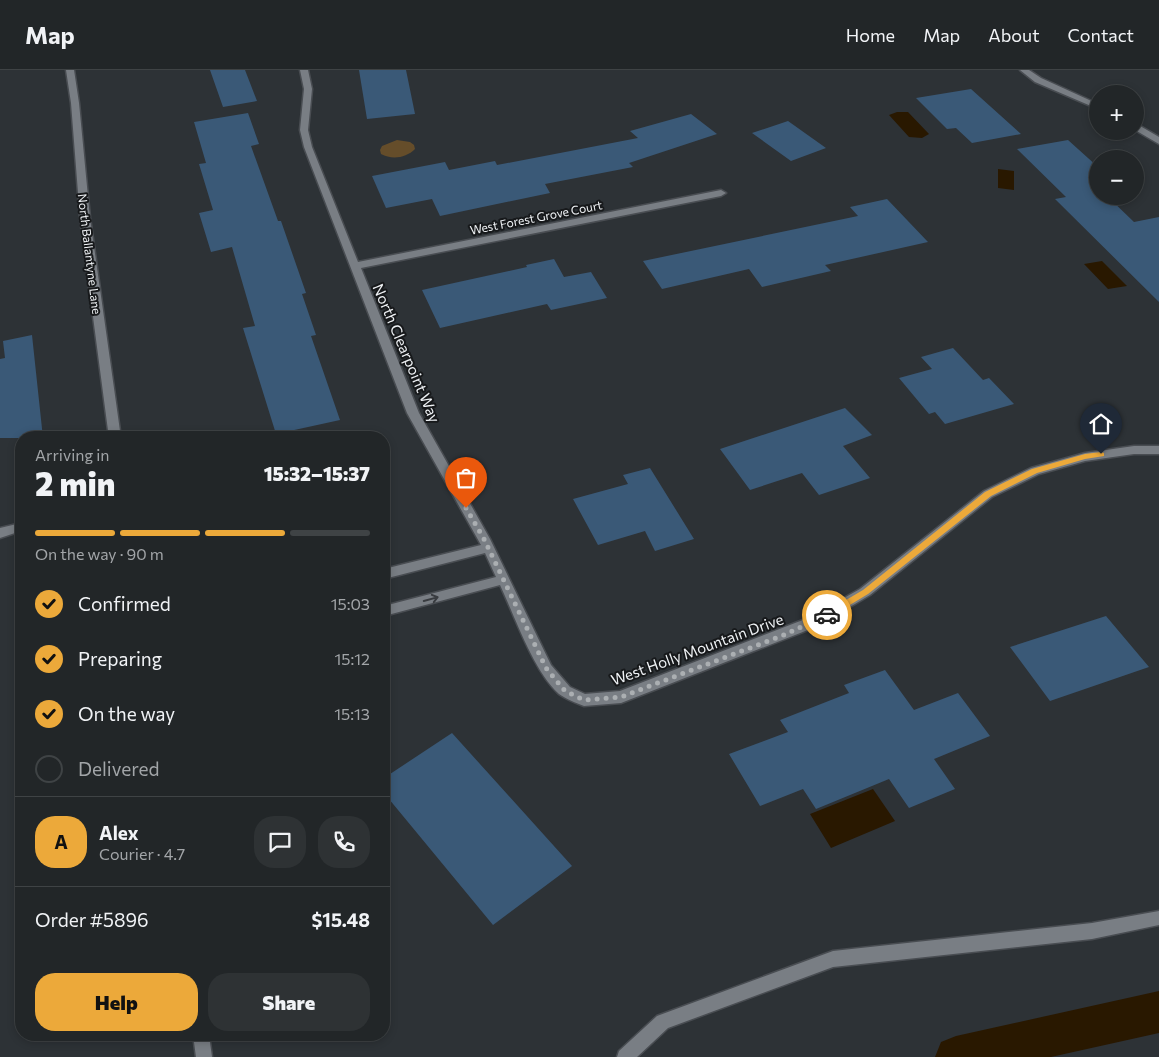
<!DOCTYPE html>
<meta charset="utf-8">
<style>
:root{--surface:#222628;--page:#2e3234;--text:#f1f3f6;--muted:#a2a5a8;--line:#3f4345;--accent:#eca93a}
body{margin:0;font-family:Commissioner,sans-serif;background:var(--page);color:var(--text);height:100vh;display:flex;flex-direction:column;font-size:19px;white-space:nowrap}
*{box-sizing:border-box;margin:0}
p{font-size:16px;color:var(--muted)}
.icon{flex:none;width:28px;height:28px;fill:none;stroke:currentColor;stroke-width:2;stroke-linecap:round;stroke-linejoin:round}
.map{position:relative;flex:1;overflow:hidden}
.panel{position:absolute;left:15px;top:361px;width:375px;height:610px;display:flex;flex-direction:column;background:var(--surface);border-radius:20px;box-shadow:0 2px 8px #0003,0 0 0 1px var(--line)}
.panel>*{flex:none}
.tools{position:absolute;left:1089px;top:15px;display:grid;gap:10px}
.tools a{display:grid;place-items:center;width:55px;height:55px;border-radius:50%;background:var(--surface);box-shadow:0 2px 8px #0003,0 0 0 1px var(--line);font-size:25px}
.pin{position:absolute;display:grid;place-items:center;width:42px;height:42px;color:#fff;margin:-51px -21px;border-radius:50% 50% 50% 0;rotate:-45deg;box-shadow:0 0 5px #0007}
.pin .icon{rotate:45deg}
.courier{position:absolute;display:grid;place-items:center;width:50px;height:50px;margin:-25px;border:4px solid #eca93a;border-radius:50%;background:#fff;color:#222;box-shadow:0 1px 6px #0007}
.summary em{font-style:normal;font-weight:800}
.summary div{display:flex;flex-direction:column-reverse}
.summary{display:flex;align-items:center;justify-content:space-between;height:85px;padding:0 20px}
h1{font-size:32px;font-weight:800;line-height:38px}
.bar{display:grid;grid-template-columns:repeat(4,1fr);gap:8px 5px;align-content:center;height:60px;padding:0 20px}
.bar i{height:6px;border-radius:4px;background:var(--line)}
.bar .current{background:var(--accent)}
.bar p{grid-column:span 4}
.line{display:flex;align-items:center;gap:12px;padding:0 20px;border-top:1px solid var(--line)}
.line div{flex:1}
.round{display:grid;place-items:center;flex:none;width:52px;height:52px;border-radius:20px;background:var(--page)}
ol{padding:0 20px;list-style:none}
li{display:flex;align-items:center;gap:15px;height:55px}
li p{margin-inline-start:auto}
li .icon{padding:5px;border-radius:50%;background:var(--accent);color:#111;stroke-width:4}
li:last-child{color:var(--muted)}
li i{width:28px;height:28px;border:2px solid var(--line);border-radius:50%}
.primary-button{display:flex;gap:10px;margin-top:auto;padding:10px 20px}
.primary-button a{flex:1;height:58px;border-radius:20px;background:var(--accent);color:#111;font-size:20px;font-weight:800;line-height:58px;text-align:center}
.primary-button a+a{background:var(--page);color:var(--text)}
header{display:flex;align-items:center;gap:30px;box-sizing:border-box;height:70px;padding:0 25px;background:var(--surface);border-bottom:1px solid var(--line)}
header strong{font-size:24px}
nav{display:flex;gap:28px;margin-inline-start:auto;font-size:18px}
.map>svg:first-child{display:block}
.green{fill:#654d2a}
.water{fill:#291800}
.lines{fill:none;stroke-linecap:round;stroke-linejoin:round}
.canal{fill:#291800;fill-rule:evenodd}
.building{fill:#3a5977}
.service-casing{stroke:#494d52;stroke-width:3}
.minor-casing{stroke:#494d52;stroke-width:3}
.tertiary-casing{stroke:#494d52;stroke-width:3}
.service{fill:#797e84;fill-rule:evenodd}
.minor{fill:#797e84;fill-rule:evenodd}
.tertiary{fill:#797e84;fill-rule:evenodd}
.oneway{stroke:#393c40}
.route{fill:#eca93a}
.done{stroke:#abafb2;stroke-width:5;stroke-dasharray:0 9}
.labels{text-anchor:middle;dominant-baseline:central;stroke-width:4;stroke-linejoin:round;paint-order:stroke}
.far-street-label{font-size:12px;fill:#eff2f5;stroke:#17191b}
.street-label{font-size:15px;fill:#eff2f5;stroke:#17191b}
</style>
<header>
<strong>Map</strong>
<nav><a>Home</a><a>Map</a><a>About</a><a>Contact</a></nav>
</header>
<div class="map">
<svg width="1159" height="987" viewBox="0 0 1159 987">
<rect width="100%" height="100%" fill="#2d3236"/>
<!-- green -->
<path class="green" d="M397,70L410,72L414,75L415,79C406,88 392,90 381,84L380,80L382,76Z"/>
<!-- water -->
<path class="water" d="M897,42H908L929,64L922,68L909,67L889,45Z
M998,99L1014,101V120L998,118Z
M1102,191L1127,216L1108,219L1084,194Z
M873,719L895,751L831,778L810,744Z"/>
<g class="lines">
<!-- canal -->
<path class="canal" d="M1159,921V963L1051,987H935L941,972L956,966Z"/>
</g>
<!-- building -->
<path class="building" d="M210,0H245L257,31L223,37Z
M359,0H406L415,44L367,49Z
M971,19L1021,64L972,73L956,58L947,59L916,28Z
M248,43L259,74L251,76L278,151H281L306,223L302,224L316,265L311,266L340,350L276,364L243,258L255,256L232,177L211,182L199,143L213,140L199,94L206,93L194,52Z
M691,44L717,64L629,93L633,97L545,114L550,123L440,146L432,129L386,138L372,106L445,92L449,100L495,91L497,95L638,68L630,61Z
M788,51L826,78L791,91L752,63Z
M1068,70L1098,97V126H1107L1134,152L1159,147V232L1055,129L1066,127L1017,79Z
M887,129L928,172L825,195L831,201L762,217L749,199L662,219L643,191L858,146L850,137Z
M554,189L564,207L591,202L607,228L551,240L547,234L440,258L422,220L527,197L526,195Z
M32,265L43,368H0V289L5,288L3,271Z
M953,278L983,310L989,308L1014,334L945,354L935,342L929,344L899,308L932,299L921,287Z
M845,338L872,365L843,376L870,408L819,425L802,403L750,420L720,379Z
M650,398L694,469L655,481L645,461L598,475L573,429L628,414L623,405Z
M1106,546L1149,597L1050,631L1010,577Z
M885,600L914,640L958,623L990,666L934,689L955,719L909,738L889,709L816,739L803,719L760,736L729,684L788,662L780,650L849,623L844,615Z
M452,663L572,796L493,855L384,723V708Z"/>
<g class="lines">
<!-- service casing -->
<g class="service-casing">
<path id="service" d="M1159,841V855L1092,869L833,897L668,958L637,987H617L619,981L657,946L833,881L1092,853Z"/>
</g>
<!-- minor casing -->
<g class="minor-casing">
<path id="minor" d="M300,0H308L312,19L308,60L312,77L358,192L721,120L726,123L721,126L361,198L419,343L490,469L551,595L570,617L585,624L620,621L808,548L860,519L984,421L1031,398L1085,383L1134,376H1159V384H1134L1085,391L1039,404L992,427L870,525L818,556L621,633L584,636C576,633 566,629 559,624C534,602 515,547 500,515L384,546V536L496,507L485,483L384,509V499L481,475L407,343L304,77L300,60L304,19Z
M1020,0H1029L1041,8L1098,34V39L1035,12Z
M1135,53L1159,67V74L1135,60Z
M21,453V461L0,468V458Z"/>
</g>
<!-- tertiary casing -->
<g class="tertiary-casing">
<path id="tertiary" d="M66,0H74L79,33L90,148L121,368H109L80,148L71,33Z
M193,965H209L212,987H196Z"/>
</g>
<!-- service -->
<use href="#service" class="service"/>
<!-- minor -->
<use href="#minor" class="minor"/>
<!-- tertiary -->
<use href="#tertiary" class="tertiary"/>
</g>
<!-- one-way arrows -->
<defs><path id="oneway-shaft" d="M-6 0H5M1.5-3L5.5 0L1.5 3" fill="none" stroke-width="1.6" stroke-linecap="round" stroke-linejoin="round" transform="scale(1.25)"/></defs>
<use class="oneway" href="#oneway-shaft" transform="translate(431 529) rotate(-15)"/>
<!-- route -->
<path class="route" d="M1101,382L1104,383V386L1085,389L1037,403L991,426L868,524L830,547H824V543L863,520L985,422L1032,399L1085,384Z"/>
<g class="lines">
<!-- done -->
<path class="done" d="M466,438L484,469L546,598L565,621L584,630L621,627L784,565L827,545"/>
</g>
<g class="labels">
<!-- far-street labels -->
<g class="far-street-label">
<text transform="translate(536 147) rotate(-11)">West Forest Grove Court</text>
<text transform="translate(90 184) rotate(83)">North Ballantyne Lane</text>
</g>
<!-- street labels -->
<g class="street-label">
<text transform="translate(407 283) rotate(67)">North Clearpoint Way</text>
<text transform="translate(697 579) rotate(-20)">West Holly Mountain Drive</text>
</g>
</g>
</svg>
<div class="tools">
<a>+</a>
<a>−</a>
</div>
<div class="pin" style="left:466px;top:438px;background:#ea580c"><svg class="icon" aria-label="bag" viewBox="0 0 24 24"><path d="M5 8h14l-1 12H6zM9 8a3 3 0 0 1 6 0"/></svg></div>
<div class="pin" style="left:1101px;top:384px;background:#1f2937"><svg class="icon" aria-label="home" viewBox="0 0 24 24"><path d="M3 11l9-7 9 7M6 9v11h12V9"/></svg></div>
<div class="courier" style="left:827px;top:545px"><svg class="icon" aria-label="car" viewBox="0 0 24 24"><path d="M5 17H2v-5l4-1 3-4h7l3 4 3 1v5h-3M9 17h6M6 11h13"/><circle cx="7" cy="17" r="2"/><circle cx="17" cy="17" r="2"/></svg></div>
<section class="panel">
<div class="summary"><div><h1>2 min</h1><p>Arriving in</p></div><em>15:32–15:37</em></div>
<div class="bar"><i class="current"></i><i class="current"></i><i class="current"></i><i></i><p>On the way · 90 m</p></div>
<ol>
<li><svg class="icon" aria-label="check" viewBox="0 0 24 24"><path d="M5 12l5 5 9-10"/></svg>Confirmed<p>15:03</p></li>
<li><svg class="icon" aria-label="check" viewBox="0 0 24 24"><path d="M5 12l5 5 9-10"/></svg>Preparing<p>15:12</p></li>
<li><svg class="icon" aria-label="check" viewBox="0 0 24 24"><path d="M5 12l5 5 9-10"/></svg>On the way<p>15:13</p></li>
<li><i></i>Delivered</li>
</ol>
<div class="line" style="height:90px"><b class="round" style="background:var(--accent);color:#111">A</b><div><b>Alex</b><p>Courier · 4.7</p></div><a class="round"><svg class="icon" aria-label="chat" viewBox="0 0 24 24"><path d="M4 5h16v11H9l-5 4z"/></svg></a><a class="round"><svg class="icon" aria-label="phone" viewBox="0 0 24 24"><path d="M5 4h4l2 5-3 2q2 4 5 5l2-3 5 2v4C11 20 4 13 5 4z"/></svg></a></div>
<div class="line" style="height:65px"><div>Order #5896</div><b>$15.48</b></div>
<div class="primary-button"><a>Help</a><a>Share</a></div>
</section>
</div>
